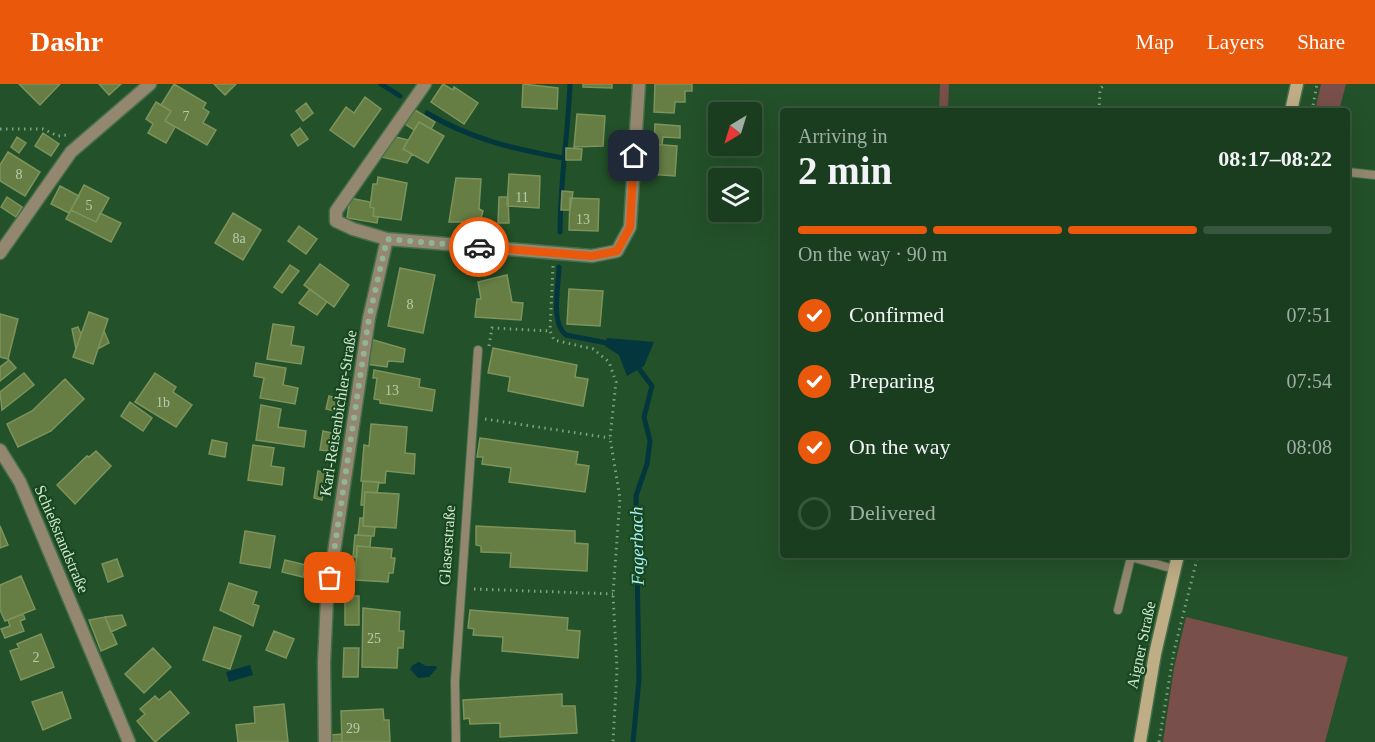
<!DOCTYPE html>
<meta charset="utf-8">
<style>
:root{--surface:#1a3d1f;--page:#27482c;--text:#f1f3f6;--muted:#9faea4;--line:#38563d;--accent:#ea580c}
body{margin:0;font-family:"Times New Roman",serif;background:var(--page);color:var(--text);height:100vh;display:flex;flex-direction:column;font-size:22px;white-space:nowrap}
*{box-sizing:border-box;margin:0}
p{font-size:20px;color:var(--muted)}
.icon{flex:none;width:33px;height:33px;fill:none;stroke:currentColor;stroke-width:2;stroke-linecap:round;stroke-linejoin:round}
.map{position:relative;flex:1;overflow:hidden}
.drawer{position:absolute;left:780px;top:24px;width:570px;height:450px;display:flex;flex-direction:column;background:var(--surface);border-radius:6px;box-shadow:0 6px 24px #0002,0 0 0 2px var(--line)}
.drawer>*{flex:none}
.needle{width:39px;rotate:218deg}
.tools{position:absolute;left:708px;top:18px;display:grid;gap:12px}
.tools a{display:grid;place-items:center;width:54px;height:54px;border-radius:6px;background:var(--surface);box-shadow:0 6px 24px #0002,0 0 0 2px var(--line);font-size:30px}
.pin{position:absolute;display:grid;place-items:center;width:51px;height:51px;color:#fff;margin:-26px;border-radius:12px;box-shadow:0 3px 9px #0006}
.courier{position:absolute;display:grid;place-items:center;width:60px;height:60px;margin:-30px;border:4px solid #ea580c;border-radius:50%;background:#fff;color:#222;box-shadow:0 2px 8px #0007}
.overview em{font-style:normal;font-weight:800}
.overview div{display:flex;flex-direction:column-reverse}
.overview{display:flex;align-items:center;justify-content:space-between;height:102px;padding:0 18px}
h1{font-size:39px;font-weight:800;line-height:45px}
.bar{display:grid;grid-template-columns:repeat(4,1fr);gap:9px 6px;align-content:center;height:72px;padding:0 18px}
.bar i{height:8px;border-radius:4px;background:var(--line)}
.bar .on{background:var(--accent)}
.bar p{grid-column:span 4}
ol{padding:0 18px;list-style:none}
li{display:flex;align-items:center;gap:18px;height:66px}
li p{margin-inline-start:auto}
li .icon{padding:6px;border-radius:50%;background:var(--accent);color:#fff;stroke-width:4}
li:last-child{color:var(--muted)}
li i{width:33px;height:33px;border:3px solid var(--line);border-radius:50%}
header{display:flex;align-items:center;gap:36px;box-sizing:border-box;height:84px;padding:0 30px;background:var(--accent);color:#fff}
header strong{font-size:28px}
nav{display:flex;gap:33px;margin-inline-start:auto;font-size:21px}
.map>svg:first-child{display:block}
.green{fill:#784f4a}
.water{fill:#03373d}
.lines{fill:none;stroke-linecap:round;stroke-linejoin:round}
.stream{stroke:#03373d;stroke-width:5}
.building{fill:#667d44;stroke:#7d935c;stroke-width:1.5}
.service-casing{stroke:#456f4a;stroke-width:10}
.minor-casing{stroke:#456f4a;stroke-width:15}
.secondary-casing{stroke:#456f4a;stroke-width:15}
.path{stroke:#7ea182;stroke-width:3;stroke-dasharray:1.5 4.5;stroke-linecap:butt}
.service{stroke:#93886f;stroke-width:8}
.minor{stroke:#93886f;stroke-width:12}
.secondary{stroke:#bfad85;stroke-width:12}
.done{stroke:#93b396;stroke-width:6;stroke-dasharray:0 10.8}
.route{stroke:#ea580c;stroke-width:8}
.labels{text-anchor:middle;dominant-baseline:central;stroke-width:4.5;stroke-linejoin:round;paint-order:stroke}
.number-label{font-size:14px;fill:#b5cdad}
.street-label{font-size:16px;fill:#cfe8d0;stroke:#18461f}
.water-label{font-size:18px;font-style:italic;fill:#abf0f9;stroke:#18461f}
</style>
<header>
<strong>Dashr</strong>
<nav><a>Map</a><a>Layers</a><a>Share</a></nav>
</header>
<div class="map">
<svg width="1375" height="658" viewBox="0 0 1375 658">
<rect width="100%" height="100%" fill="#235129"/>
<!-- green -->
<path class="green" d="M940,0H949L948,27H939Z
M1321,0H1346L1339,27H1315Z
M1186,533L1348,573L1325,658H1163L1174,584Z"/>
<!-- water -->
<path class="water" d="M607,254L654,258L644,282L627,292L619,271L605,262Z
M419,578L426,582H436L437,584L429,593L418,594L410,585L413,581Z
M250,581L253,591L229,598L226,588Z"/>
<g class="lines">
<!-- stream -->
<path class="stream" d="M381,0L400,12
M427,29C470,55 514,65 563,74
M560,148C560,98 568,50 570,0
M559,183C559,201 550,239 566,251L612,260
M633,658L639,596L636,412L647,380L650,357L644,333L652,302L637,282"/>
</g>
<!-- building -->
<path class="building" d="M19,0H60L40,21Z
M99,0H121L109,11Z
M174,0L206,19L203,24L209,28L203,39L216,46L207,61L165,37L171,27L161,21Z
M214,0H236L225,11Z
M443,0L453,6L454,3L478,19L464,40L431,18Z
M523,0L558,4L557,25L522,23Z
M583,0H612V4L583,3Z
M655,0H692V7H685V18H675L674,29L654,28Z
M365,13L381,25L354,63L330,46L346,23L354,29Z
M156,18L171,27L165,37L175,43L166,59L148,49L153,40L146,35Z
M306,19L313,29L303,37L296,27Z
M415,26L435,38L431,45L419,38L414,46L405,40Z
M577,30L605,32L603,62L574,63Z
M419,38L444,52L428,79L403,65Z
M655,40L680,42V54L663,53L662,61L654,60Z
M300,44L308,55L298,62L291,51Z
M43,49L59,60L51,72L35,62Z
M17,53L26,59L19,69L11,63Z
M396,53L408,56L403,65L412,70L407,79L382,73Z
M650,60L677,62L675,92L647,90Z
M566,64L582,65L581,76H566Z
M8,68L40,88L25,112L0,97V81Z
M509,90L540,92L539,124L507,122Z
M378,93L407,99L401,136L373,132L374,124L370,123L373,100H377Z
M456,94L481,95L479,125L483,127L479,142L467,138H449Z
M84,101L109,114L96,138L71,126Z
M60,102L79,112L69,129L51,120Z
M562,107L573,108L570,126H561Z
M7,113L22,123L16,133L1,123Z
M499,113H508L509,139H498Z
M350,114L370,118V123L374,124L373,132L378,133L377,139L347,134Z
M570,114L599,115L598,147L569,146Z
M71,126L96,138L100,129L121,139L111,158L66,135Z
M233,129L261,146L243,176L215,159Z
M299,142L317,155L306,170L288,157Z
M468,178L481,179L480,191L467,190Z
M320,180L349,201L334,223L304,201Z
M290,181L299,187L282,209L274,203Z
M400,184L435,191L423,249L388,242Z
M507,191L512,218L523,219L521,236L475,233L477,215H481L478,198Z
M310,205L327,218L317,231L299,219Z
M569,205L603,207L600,242L567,240Z
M89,228L108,235L93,280L73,273Z
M0,230L18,235L8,275L0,273Z
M273,240L294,243L291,261L304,263L301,280L267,275Z
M78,243L81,250L76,265L72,245Z
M104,247L109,259L98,265Z
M370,255L405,265L403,278L388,277L387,283L366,280Z
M493,264L577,281L575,293L588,295L583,322L508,307L510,293L488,289Z
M9,276L16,284L0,297V283Z
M256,279L286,284L283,301L298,304L295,320L260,314L264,294L254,292Z
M374,286L420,295L419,303L435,306L432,327L380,319V316L374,315L377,294H373Z
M24,289L34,301L2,326L0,308Z
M155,289L176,303L173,308L192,321L176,343L135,318Z
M65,295L84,315L51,347L18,363L7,340L32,327Z
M329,312L337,314L335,327L326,325Z
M130,318L152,334L143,347L121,332Z
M261,321L281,325L278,343L306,347L304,363L256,356Z
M371,340L407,343L405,369L415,370L414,390L386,387L385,399L361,397L364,361L369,362Z
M323,347L332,349L329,367L320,366Z
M480,354L578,368L576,380L589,382L585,408L509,398L511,384L482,380L483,373H477Z
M212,356L227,359L225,373L209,370Z
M253,361L274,364L271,382L284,384L282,401L248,396Z
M96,367L111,382L75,420L57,401L87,372L89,373Z
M318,387L326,389L322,416L314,414Z
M363,397L379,398L377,409L365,408L364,421H361Z
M365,408L399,410L396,444L363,442Z
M360,434H363V442L375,443L374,452L358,451Z
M0,442L8,461L0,464Z
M476,442L575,447V459L588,460L587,487L510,483L511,469L481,468V462L476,461Z
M245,447L275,452L270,484L240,479Z
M355,451L371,452L370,463L357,462V473H353Z
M357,462L392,465L391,474H395L393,489H389L388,498L355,496Z
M117,475L123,492L108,498L102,480Z
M285,476L306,481L303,493L282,488Z
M21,492L35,525L5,537L0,526V501Z
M229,499L257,508L253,520L259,522L253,542L220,526Z
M345,512H359V541H345Z
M363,524L400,528L399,547H404L403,564H398L397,584L362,583Z
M470,526L568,534L567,546L580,547L578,574L502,567L503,553L473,551L474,545L468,544Z
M23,530L25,535L20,537L24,547L5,554L1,545L10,542L8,536Z
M122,531L126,541L111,548L105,533Z
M105,533L117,560L101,567L89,536Z
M214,543L241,552L230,585L203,576Z
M274,547L294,555L286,574L266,566Z
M41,550L54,583L21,596L10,567L19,564L17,560Z
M153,564L171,583L144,609L125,590Z
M344,564H359L358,593H343Z
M170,607L189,629L155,658L137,637L145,630L140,625L155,612L159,616Z
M62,608L71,634L43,646L32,618Z
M562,610V622H575L577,649L500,653V639L470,640L469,634L464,635L463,616Z
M284,620L288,658H238L236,641L255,639L254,623Z
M383,625L384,636H389L390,658H342L341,627Z
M342,650V658H332L331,651Z"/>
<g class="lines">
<!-- service casing -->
<g class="service-casing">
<path id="service" d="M1347,88L1375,91
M1132,471L1131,473L1174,485
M1118,526L1131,473
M456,658L455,597L478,266"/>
</g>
<!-- minor casing -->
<g class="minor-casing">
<path id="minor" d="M425,0L336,127V137L353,145L387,155L592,172L617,167L630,143L639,0
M0,169L71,68L150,0
M0,366L20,398L129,658
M325,658L324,579L327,515L369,234L387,155"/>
</g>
<!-- secondary casing -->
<g class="secondary-casing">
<path id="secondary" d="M1291,27L1297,0
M1140,658L1155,570L1178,471"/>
</g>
<!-- path -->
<path class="path" d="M1099,27L1100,5L1105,0
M1312,27L1317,0
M0,45H43L58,52L67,51
M553,182L550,247L554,256L593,265L609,278L616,298L610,354L620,414L613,510L617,586L613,658
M489,262L492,244L550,247
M485,335L610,354
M474,505L613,510
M1159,658L1174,567L1198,471"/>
<!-- service -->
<use href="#service" class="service"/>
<!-- minor -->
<use href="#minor" class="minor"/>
<!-- secondary -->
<use href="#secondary" class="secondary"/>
</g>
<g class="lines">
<!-- done -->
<path class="done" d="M330,494L369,234L387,155L479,163"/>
<!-- route -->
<path class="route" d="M479,163L592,172L617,167L630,143L634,72"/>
</g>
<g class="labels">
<!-- number labels -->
<g class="number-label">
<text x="186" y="32">7</text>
<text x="19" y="90">8</text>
<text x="522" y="113">11</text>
<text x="89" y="121">5</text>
<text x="583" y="135">13</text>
<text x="239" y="154">8a</text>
<text x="410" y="220">8</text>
<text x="392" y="306">13</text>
<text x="163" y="318">1b</text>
<text x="374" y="554">25</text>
<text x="36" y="573">2</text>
<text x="353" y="644">29</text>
</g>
<!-- street labels -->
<g class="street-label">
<text transform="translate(338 329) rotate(-81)">Karl-Reisenbichler-Straße</text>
<text transform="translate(62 455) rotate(67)">Schießstandstraße</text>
<text transform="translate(447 461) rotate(-86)">Glaserstraße</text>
<text transform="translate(1141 561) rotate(-78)">Aigner Straße</text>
</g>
<!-- water labels -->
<g class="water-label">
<text transform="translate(637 462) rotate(-91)">Fagerbach</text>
</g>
</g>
</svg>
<div class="tools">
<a><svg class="needle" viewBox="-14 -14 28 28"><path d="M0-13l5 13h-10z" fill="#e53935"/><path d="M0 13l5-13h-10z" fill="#9faea4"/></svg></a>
<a><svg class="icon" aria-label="layers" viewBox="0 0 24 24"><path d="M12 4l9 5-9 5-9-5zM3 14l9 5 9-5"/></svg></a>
</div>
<div class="pin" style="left:330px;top:494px;background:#ea580c"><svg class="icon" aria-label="bag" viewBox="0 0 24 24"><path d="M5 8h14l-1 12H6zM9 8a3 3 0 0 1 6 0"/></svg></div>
<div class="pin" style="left:634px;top:72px;background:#1f2937"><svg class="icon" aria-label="home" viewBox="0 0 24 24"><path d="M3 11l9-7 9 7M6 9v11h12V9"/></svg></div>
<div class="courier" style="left:479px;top:163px"><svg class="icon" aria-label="car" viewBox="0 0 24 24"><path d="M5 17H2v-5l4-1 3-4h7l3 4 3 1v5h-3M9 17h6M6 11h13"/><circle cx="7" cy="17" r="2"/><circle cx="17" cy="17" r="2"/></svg></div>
<section class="drawer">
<div class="overview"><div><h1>2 min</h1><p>Arriving in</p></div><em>08:17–08:22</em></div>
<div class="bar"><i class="on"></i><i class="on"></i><i class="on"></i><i></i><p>On the way · 90 m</p></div>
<ol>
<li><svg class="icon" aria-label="check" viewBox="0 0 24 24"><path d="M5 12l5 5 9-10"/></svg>Confirmed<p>07:51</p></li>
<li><svg class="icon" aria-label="check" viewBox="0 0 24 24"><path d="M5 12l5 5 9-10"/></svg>Preparing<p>07:54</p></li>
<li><svg class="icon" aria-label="check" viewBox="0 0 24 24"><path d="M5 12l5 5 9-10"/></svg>On the way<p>08:08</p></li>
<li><i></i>Delivered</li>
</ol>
</section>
</div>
